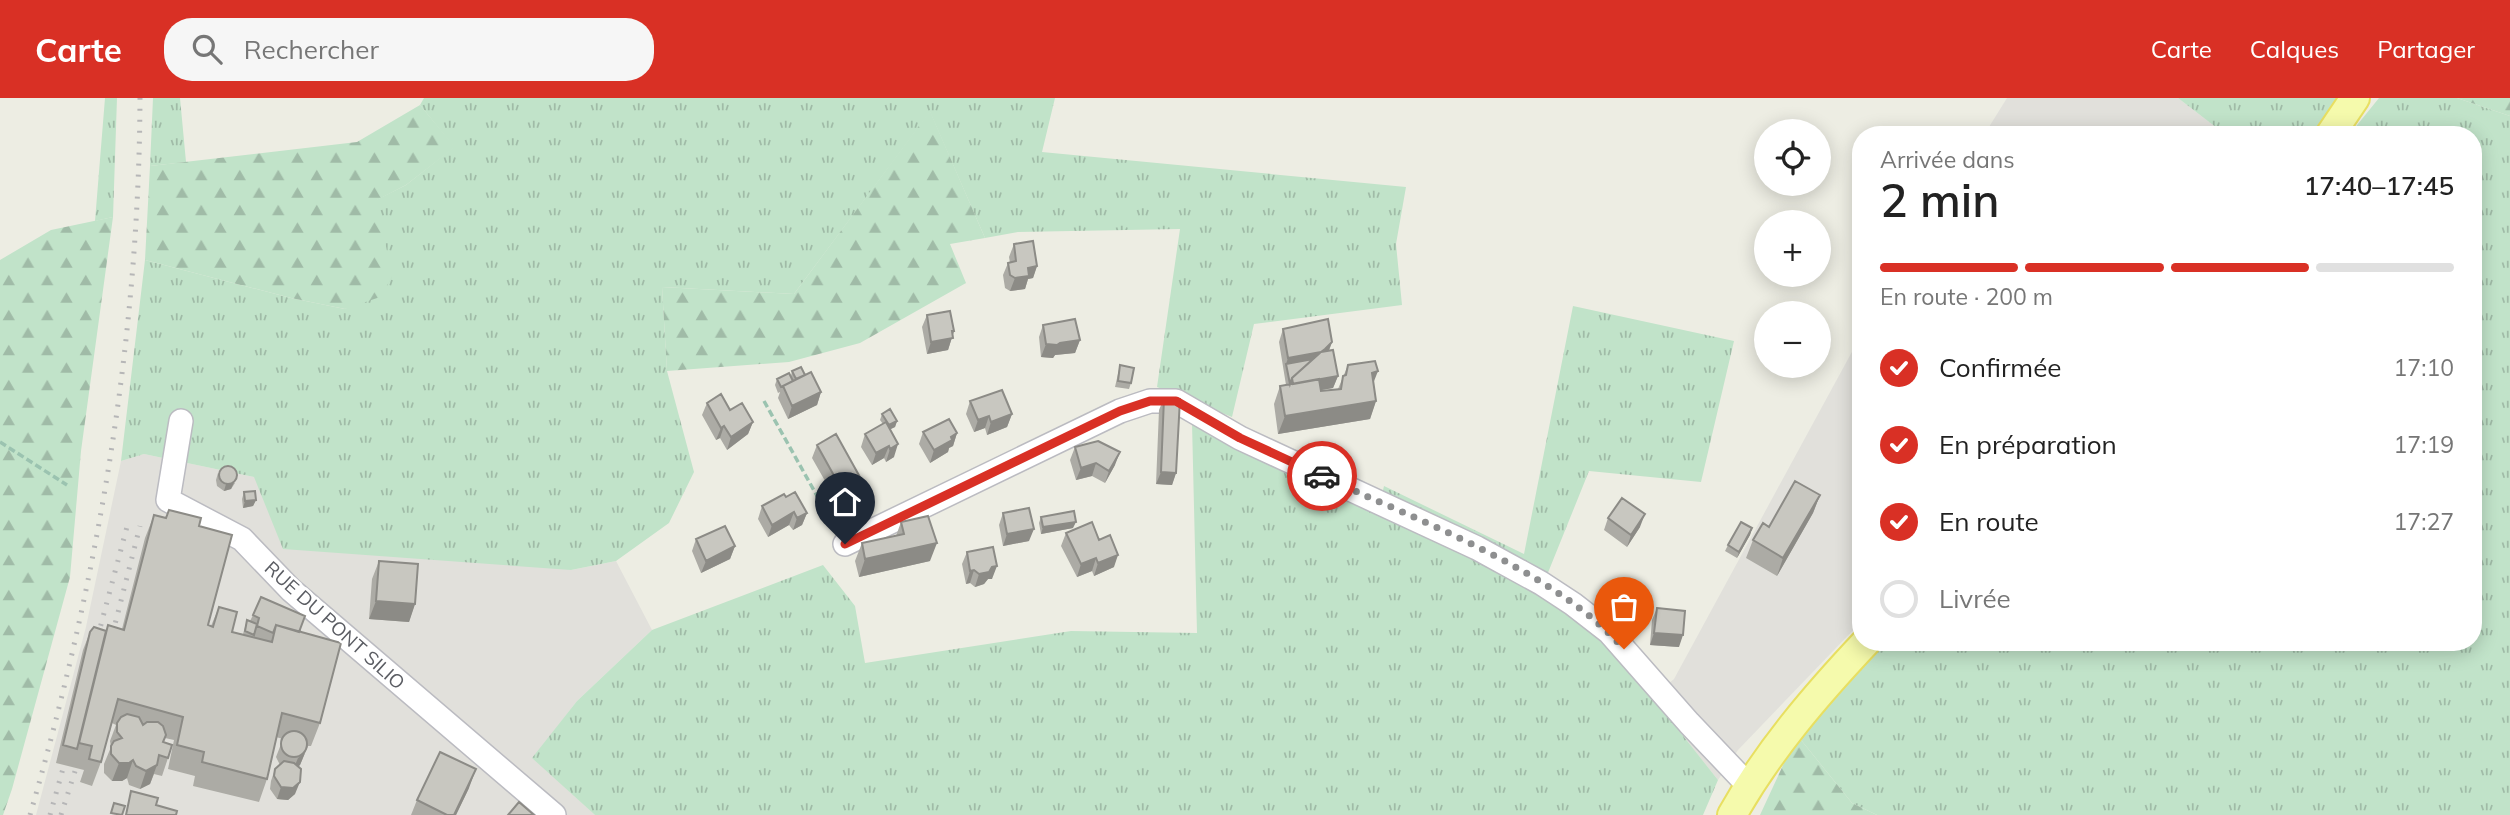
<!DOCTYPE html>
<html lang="fr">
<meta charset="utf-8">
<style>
:root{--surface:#fff;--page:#f6f6f6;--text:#222;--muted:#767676;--line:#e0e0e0;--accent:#d93025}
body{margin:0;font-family:Mulish,sans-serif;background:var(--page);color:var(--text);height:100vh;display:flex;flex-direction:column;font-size:26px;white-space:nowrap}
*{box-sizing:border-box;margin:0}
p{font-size:23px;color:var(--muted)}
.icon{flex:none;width:38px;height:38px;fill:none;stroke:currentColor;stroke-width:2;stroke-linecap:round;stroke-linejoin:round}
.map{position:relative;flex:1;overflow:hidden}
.drawer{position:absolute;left:1852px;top:28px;width:630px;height:525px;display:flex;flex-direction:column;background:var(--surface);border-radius:28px;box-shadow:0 4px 18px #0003}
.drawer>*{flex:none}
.buttons{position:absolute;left:1754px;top:21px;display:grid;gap:14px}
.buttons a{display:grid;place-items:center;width:77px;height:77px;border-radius:50%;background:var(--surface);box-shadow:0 4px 18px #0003;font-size:35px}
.pin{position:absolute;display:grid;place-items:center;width:60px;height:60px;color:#fff;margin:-72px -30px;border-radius:50% 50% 50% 0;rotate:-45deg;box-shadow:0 0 7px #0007}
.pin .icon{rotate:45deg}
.courier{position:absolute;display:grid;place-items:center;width:70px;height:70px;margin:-35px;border:5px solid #d93025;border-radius:50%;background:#fff;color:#222;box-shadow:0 2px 9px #0007}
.headline em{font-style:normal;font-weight:600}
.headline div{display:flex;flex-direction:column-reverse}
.headline{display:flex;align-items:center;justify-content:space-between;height:119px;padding:0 28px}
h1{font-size:46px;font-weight:600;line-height:52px}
.bar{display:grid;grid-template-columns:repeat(4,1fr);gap:10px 7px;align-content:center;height:84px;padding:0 28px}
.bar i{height:9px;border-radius:5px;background:var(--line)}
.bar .on{background:var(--accent)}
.bar p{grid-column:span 4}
ol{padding:0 28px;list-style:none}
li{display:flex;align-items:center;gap:21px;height:77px}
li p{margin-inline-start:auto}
li .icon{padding:7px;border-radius:50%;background:var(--accent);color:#fff;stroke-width:4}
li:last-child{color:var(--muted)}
li i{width:38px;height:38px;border:4px solid var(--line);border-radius:50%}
header{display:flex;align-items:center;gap:42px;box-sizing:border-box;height:98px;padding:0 35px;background:var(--accent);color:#fff}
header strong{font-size:33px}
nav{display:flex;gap:38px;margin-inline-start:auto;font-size:24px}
.search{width:490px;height:63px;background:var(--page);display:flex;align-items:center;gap:18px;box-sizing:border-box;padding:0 24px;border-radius:28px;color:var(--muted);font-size:26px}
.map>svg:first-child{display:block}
.industrial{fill:#e1e0db}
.grass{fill:url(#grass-tufts)}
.forest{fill:url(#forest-firs)}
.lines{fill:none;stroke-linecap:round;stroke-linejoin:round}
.minor-casing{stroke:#bbbbc1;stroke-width:26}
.major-casing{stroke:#e8df61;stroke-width:32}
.path{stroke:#9bc3b0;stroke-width:3.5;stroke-dasharray:7 3.5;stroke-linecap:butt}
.minor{stroke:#fff;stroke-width:23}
.major{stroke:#f5faac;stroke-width:28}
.rail{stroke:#b6b6b7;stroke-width:5;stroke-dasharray:2 9;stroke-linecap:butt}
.wall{fill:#acaba5}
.shaded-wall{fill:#8c8b86}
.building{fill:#c8c7c0;stroke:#8c8b86;stroke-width:2}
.done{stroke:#8e8f90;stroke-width:7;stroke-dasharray:0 12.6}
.route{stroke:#d93025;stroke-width:9}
.labels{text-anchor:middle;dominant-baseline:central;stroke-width:5;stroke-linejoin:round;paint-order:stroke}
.street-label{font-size:19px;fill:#5b5d63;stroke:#fff}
</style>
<header>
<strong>Carte</strong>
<div class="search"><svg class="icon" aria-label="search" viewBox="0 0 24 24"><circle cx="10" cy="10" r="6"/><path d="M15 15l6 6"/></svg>Rechercher</div>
<nav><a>Carte</a><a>Calques</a><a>Partager</a></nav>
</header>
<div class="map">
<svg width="2510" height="717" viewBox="0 0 2510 717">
<defs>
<pattern id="grass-tufts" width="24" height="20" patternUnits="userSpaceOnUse" patternTransform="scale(1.75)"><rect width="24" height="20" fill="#c1e3c9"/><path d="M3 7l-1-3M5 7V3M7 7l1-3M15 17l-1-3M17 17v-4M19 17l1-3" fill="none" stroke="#a0bba7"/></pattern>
<pattern id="forest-firs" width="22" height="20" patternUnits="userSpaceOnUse" patternTransform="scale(1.75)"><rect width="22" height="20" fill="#c1e3c9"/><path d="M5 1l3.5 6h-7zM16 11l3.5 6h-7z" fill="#a0bba7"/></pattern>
</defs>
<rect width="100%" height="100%" fill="#edede3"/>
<!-- industrial -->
<path class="industrial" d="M2007,0H2178L2226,37H1984Z
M1860,239V525L1738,652L1718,682L1652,599L1674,581Z
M144,356L254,379L571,472L616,463L652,532L577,603L533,660L595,717H36L86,529L121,363Z"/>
<!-- grass -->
<path class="grass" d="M105,0H117L113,119L95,123Z
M153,0H180L186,64L150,68Z
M424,0H1055L1042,54L1406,89L1396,146L1402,207L1254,226L1232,319L1157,289L1180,131L1018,134L985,140L930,14L794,196L662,189L667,273L694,374L669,425L616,463L571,472L283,451L254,379L144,356L121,363L145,162L291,200L345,211L391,179L376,102L406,87L454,49L420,7Z
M2178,0H2337L2314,37H2226Z
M2379,0H2457L2510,18V717H1877L1852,705L1797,637L1885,544H2473V37H2349Z
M1573,208L1734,243L1701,384L1589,373L1541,492L1587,526L1635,577L1718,682L1703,717H595L532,660L577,603L652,532L823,467L855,508L865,565L1071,533L1197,535L1192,325L1300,383L1377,417L1384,388L1524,456Z"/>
<!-- forest -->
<path class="forest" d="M2457,0H2510V18Z
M420,7L455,49L406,87L377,102L392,179L380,199L345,211L291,200L145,162L150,68L357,44Z
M930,13L985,140L950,146L966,185L860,245L789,264L667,273L662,189L794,196Z
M113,119L81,353L70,479L12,691L3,717H0V162L51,132Z
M1797,637L1852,705L1877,717H1760Z"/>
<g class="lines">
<!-- minor casing -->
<g class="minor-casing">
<path id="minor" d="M181,323L168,402L242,441L291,492L554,717
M845,446L1120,313L1150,303H1176L1240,340L1477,450L1541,485L1573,506L1609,534L1689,625L1749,688"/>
</g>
<!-- major casing -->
<g class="major-casing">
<path id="major" d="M2330,37L2355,0
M1732,717C1768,653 1816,597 1866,544"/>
</g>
<!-- path -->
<path class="path" d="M764,303L835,430
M0,344L67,387"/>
<!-- minor -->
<use href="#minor" class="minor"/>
<!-- major -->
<use href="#major" class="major"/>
<!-- rail -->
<path class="rail" d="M110,546L140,428
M95,549L128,425
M30,717C97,485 139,242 140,0
M50,717L64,667
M61,717L76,670"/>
</g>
<!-- wall -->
<path class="wall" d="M1014,146L1037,168L1033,180L1028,181L1025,191L1010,193L1005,190L1003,177L1008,165H1010L1009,159Z
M927,217L954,233L948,252L927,256L922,229Z
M1043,227L1080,242L1075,255L1055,257L1053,260L1041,259L1039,239Z
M1283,231L1332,244L1329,253L1338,278L1333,290L1321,292V293L1338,291L1348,267L1373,285L1376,303L1370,321L1278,336L1274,306L1280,288L1286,287L1279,244Z
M1120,267L1131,285L1129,291L1115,289Z
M792,273L805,277L821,294L817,307L788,321L778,300L780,294L778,295L775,287L777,281L791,278Z
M1164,300L1176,375L1172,387L1156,386L1159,312Z
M970,303L1012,316L1007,329L987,337L985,330L974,334L966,316Z
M707,305L730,312L753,324L748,336L727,352L720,340L716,342L702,317Z
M882,316L897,323L895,329L890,331L894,359L886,364L884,360L872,367L861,349L865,336L883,326L880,322Z
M923,334L957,335L953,348L949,350L948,354L930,365L919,346Z
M817,347L861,381L857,393L837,404L812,360Z
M1075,349L1115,367L1105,385L1092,378L1076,382L1070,362Z
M218,375L235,385L231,391L224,393L217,388L216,382Z
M244,394L256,402L253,408L243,410L242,401Z
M1820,397L1813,415L1777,478L1746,460L1753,442L1769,429Z
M786,399L807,415L802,427L793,432L789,427L768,439L758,421L762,408Z
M169,412L199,428L208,527L211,528L219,509L232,534L243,536L247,522L250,523L253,517L299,534L320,625L311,648H308L300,667L298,669L295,696L288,702L277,701L270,691L271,683L275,671L280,667L276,659L283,641L276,639L267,681L259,704L193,688L195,678L168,671L174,642L165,640L163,644L168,660L162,678L154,676L150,686L140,691L129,687L127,680L122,683H112L104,675V666L111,649L110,643L116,627L112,625L101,664L92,688L80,684L84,672L56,665L83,552L90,534L106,533L108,527L122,531L145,440L154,417L166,420Z
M1003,415L1029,443L1003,448L999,427Z
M1041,419L1073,430L1041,436L1039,425Z
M1608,420L1640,429L1627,449L1604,432Z
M901,424L930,463L859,479L855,463L862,445L896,438Z
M1752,430L1750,437L1737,460L1725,453L1728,447Z
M1066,435L1099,442L1114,469L1094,478L1092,473L1077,479L1061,448Z
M696,441L735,448L730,461L701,475L692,453Z
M967,454L992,481H988L984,486L975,489L970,485L966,486L962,466Z
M379,463L415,506L409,524L369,521L372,481Z
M1657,510L1679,549L1650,547L1652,522Z
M469,690L456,717H411L417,702Z"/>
<!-- shaded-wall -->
<path class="shaded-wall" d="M1037,168L1033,180L1028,181L1025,191L1010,193L1015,180L1028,170Z
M952,233H954L948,252L927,256L931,244Z
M1080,242L1075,255L1055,257L1053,260L1041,259L1046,246Z
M1332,244L1327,257L1338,278L1333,290L1288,298L1310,268L1286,266L1288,260Z
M1378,273L1371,291L1372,275Z
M821,294L817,307L788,321L792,308Z
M1376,303L1370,321L1278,336L1285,318Z
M1012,316L1007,329L987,337L991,324Z
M989,318L985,330L974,334L978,322Z
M897,323L895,329L887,333L889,327Z
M753,324L748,336L727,352L731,339Z
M724,328L720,340L716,342L721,330Z
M957,335L953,348L949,350L948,354L930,365L934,352Z
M898,346L894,359L886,364L890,351Z
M889,348L884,360L872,367L876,355Z
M1120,354L1115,367L1105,385L1109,373Z
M1096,365L1092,378L1076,382L1081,370Z
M1161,374L1176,375L1172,387L1156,386Z
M237,378L231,391L224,393L226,386Z
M861,381L857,393L837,404L842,392Z
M1820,397L1813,415L1777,478L1783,460Z
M256,402L253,408L243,410L245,403Z
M794,414L789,427L768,439L772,427Z
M807,415L802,427L793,432L797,420Z
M1645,416L1640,429L1627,449L1631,437Z
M1076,424L1073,430L1041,436L1043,429Z
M1752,430L1750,437L1737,460L1739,454Z
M1034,431L1029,443L1003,448L1007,436Z
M937,445L930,463L859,479L865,461Z
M735,448L730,461L701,475L706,463Z
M1118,457L1114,469L1094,478L1098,465Z
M1096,460L1092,473L1077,479L1081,466Z
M997,468L992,481H988L984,486L975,489L979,476L992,469Z
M974,472L970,485L966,486L970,473Z
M376,503L415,506L409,524L369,521Z
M1654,535L1683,537L1679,549L1650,547Z
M305,655L300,667L293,672L298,660Z
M133,662L127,680L122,683H112L119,665Z
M157,667L150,686L140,691L146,673Z
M476,671L469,690L456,717H454Z
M300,684L295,696L288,702L277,701L281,689Z"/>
<!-- building -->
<path class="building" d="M1033,143L1037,168L1028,170L1029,178L1015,180L1010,177L1008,165L1016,163L1014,146Z
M950,213L954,233H952L953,240L931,244L927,217Z
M1075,221L1080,242L1060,245L1057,247L1046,246L1043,227Z
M1328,221L1332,244L1325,251L1321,254L1288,260L1283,231Z
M1333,252L1338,278L1293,286L1292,280L1321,254Z
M1313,261L1292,280L1290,286L1286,266Z
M1375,263L1378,273L1372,275L1376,303L1285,318L1280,288L1319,281L1321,293L1341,291L1343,278L1346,277L1348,267Z
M1120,267L1134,270L1131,285L1118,283Z
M801,269L805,277L796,281L792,273Z
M811,274L821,294L792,308L783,288Z
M789,275L793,283L781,289L777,281Z
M1002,292L1012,316L991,324L989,318L978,322L970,303Z
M721,296L730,312L742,305L753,324L731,339L724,328L721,330L707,305Z
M1164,300L1180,301L1176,375L1161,374Z
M890,311L897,323L889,327L882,316Z
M949,321L957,335L951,339L952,342L934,352L923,334Z
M886,324L898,346L890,351L889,348L876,355L865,336Z
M836,336L861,381L842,392L817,347Z
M1098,343L1120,354L1109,373L1096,365L1081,370L1075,349Z
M219 377a9 9 0 1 1 18 0a9 9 0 1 1-18 0Z
M1795,383L1820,397L1783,460L1753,442L1763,425L1769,429Z
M255,393L256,402L245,403L244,394Z
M795,394L807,415L797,420L794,414L772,427L762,408L784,396L786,399Z
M1622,400L1645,416L1631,437L1608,420Z
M1029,410L1034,431L1007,436L1003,415Z
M169,412L201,420L199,428L232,437L208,527L213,529L219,509L237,514L232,534L272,544L276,527L341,545L320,625L282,615L267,681L202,664L204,654L177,647L183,619L118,601L101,664L89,661L92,648L79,645L108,527L124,532L154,417L166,420Z
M1074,413L1076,424L1043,429L1041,419Z
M928,418L937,445L865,461L862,445L904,436L901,424Z
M1092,424L1099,442L1110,437L1118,457L1098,465L1096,460L1081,466L1066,435Z
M1741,424L1752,430L1739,454L1728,447Z
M725,428L735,448L706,463L696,441Z
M993,449L997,468L992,469L989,474L979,476L974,472L970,473L967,454Z
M379,463L418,466L415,506L376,503Z
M261,499L305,518L299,534L276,527L273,535L257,528L259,520L253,517Z
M1657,510L1685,513L1683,537L1654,535Z
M247,522L257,526L254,537L245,533Z
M94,529L106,533L77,651L63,647L90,534Z
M127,616L139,619L143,627L147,624H158L163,628L166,637L163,644L172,647L168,660L159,657L157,667L146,673L136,668L133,662L129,665H119L111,656V648L114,643L122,640L117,634V625L121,619Z
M281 646a13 13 0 1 1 26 0a13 13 0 1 1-26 0Z
M440,654L476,671L454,717H447L417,702Z
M284,663L294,665L301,671L300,684L293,690L281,689L274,678L275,671Z
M131,693L158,700L156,707L177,713L176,717H126Z
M519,704L534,717H508Z
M114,705L125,708L122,717L111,715Z"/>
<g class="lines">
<!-- done -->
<path class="done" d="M1322,378C1416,422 1555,472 1624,551"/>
<!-- route -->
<path class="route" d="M845,446L1120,313L1150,303H1176L1240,340L1322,378"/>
</g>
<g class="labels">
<!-- street labels -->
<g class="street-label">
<text transform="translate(335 527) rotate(42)">RUE DU PONT SILIO</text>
</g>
</g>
</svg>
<div class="buttons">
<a><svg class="icon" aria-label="locate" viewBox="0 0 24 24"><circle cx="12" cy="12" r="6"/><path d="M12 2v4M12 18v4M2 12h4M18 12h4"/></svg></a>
<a>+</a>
<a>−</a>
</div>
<div class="pin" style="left:1624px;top:551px;background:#ea580c"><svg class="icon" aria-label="bag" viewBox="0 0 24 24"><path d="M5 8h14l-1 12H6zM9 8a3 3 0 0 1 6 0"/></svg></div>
<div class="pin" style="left:845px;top:446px;background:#1f2937"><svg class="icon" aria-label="home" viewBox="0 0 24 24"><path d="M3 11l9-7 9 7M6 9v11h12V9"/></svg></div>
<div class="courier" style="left:1322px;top:378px"><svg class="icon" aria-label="car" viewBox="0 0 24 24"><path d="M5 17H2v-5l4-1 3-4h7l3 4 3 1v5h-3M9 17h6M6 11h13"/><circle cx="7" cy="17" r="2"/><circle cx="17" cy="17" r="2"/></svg></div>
<section class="drawer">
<div class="headline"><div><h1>2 min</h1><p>Arrivée dans</p></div><em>17:40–17:45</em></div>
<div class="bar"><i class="on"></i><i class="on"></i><i class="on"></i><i></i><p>En route · 200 m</p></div>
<ol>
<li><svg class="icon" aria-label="check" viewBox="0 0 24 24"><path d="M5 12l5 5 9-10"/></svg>Confirmée<p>17:10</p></li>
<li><svg class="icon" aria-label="check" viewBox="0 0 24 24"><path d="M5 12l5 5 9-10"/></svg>En préparation<p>17:19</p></li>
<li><svg class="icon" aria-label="check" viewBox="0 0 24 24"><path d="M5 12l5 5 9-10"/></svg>En route<p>17:27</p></li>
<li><i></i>Livrée</li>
</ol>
</section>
</div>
